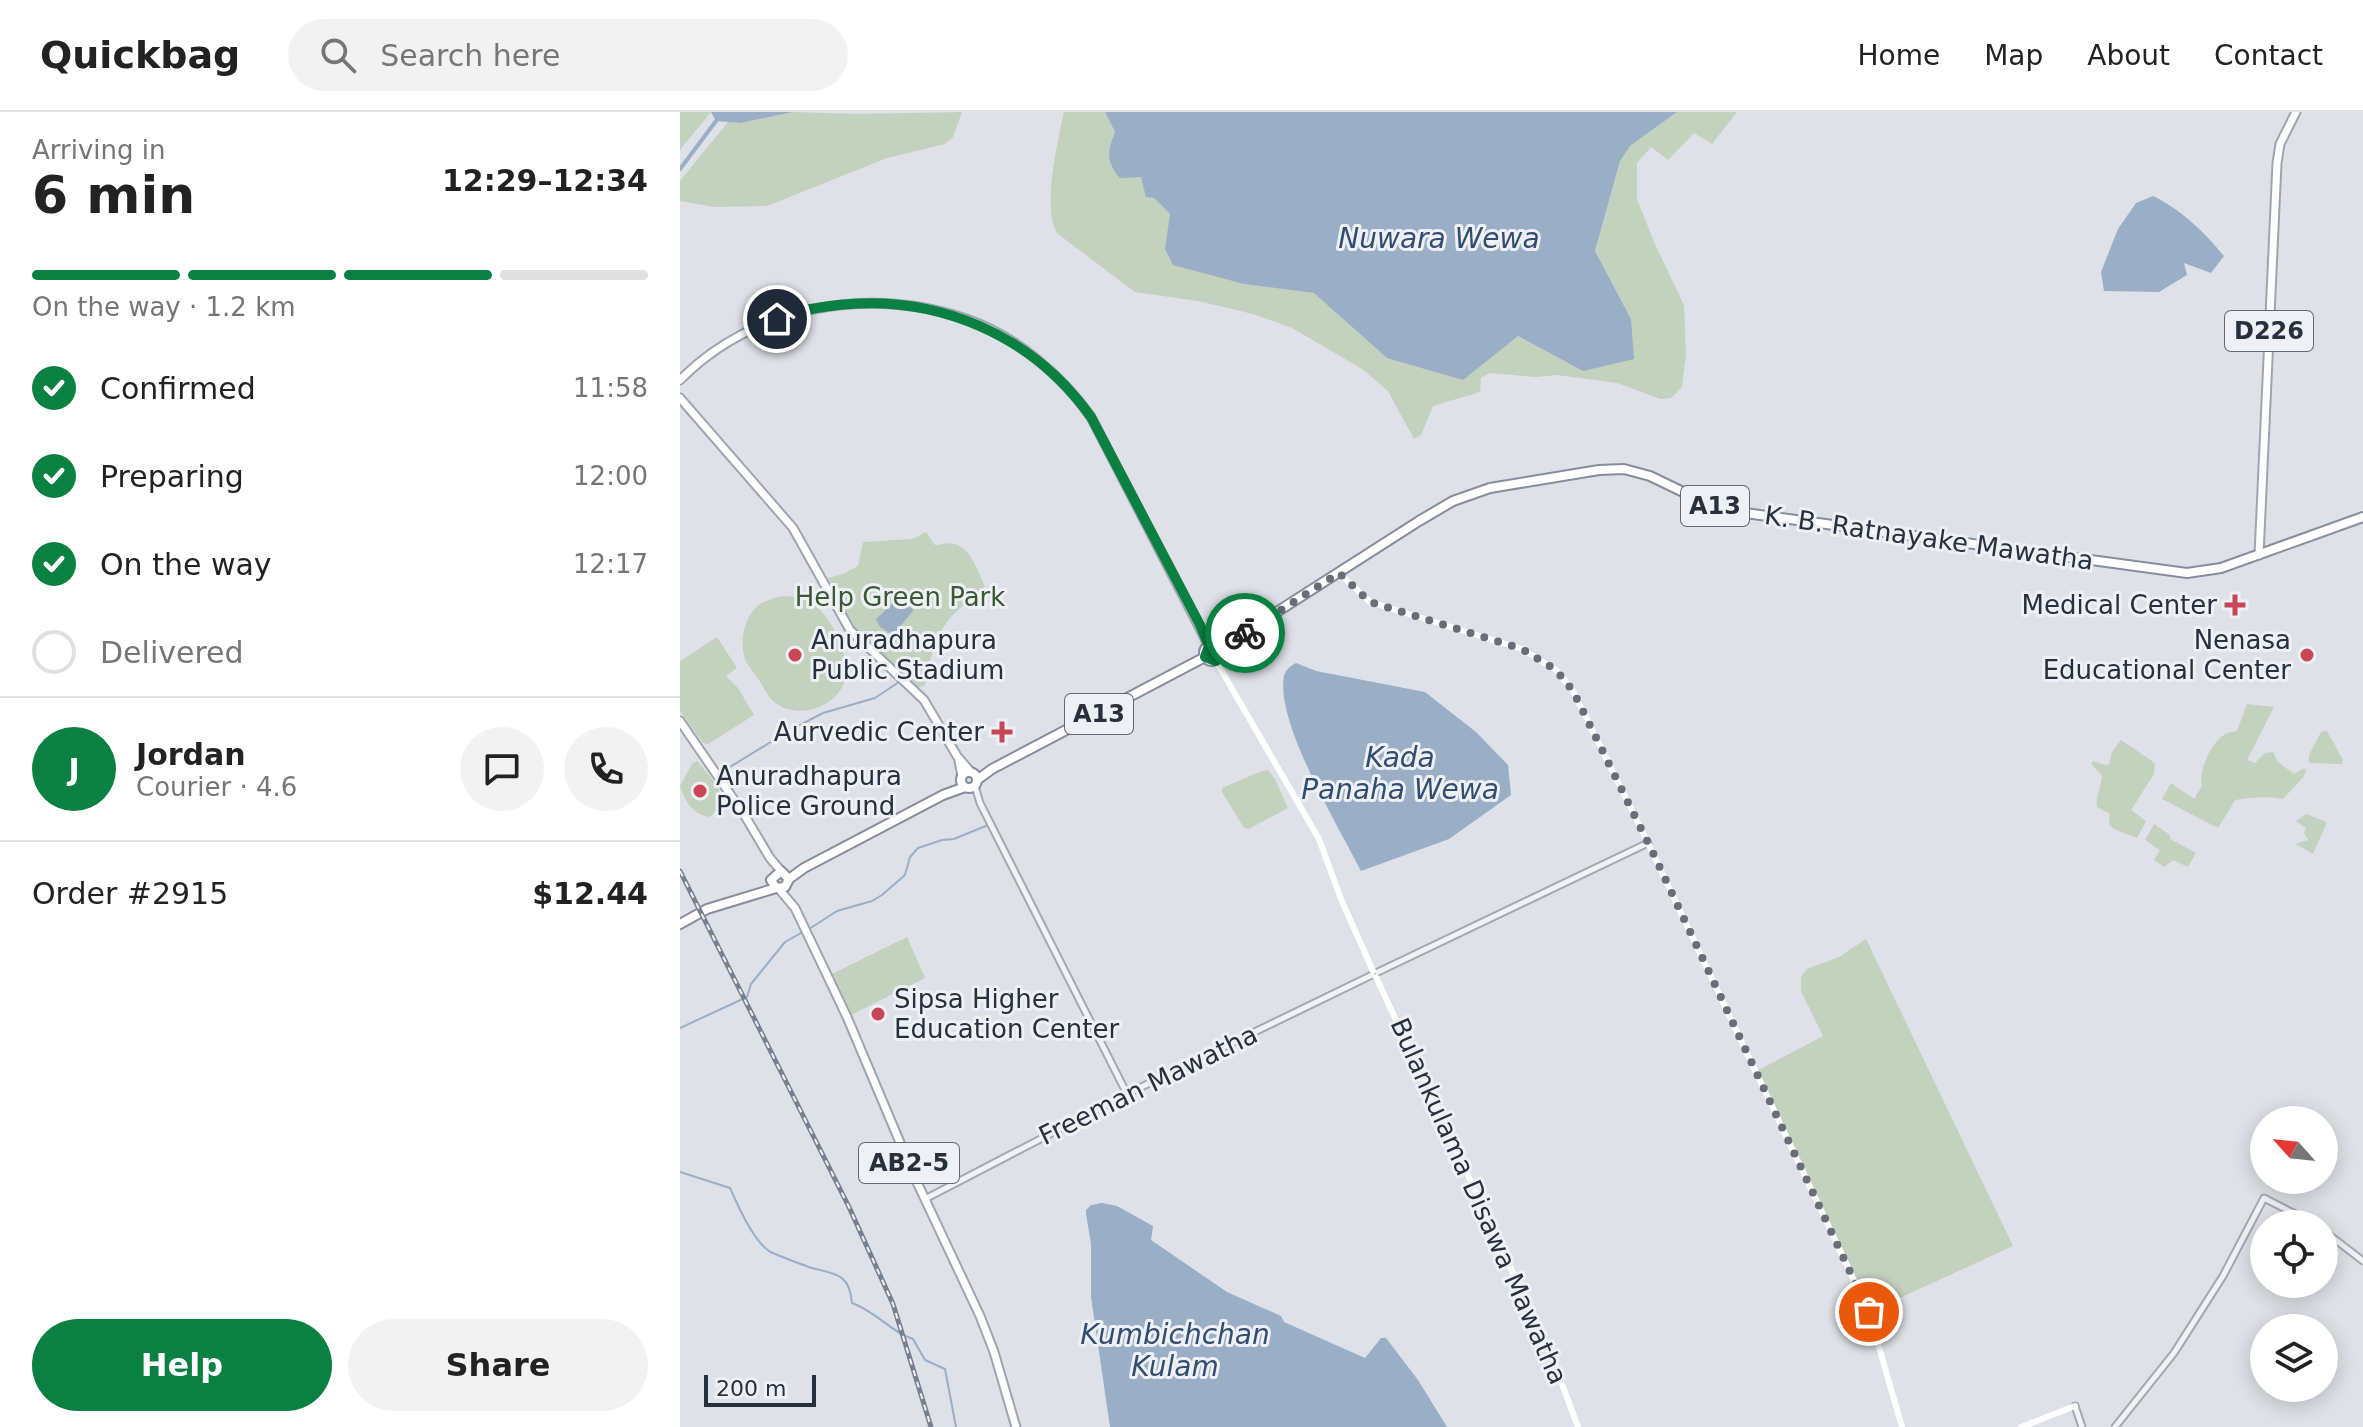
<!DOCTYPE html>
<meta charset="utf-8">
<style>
:root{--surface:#fff;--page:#f2f2f2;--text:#222;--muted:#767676;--line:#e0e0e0;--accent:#0b8043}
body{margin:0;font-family:"DejaVu Sans",sans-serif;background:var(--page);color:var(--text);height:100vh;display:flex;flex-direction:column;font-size:30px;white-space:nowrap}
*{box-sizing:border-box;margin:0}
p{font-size:26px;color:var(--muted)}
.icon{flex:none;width:44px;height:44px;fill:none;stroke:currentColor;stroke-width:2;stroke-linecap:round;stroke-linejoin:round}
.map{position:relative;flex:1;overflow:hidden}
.side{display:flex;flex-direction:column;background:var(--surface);width:680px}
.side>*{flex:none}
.needle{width:52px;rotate:297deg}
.controls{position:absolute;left:1570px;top:994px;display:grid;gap:16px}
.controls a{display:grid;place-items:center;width:88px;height:88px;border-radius:50%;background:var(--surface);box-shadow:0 4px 20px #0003;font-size:40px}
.scale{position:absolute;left:24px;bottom:20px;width:112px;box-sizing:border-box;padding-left:8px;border:4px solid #282f3d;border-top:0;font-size:22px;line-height:28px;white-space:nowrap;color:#282f3d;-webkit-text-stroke:6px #edf0f5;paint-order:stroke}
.pin{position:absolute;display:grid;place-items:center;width:68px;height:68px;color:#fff;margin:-34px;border:4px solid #fff;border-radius:50%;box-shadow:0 2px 8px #0007}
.courier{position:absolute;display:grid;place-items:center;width:80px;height:80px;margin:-40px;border:6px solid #0b8043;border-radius:50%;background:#fff;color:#222;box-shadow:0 2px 10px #0007}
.summary em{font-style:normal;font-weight:600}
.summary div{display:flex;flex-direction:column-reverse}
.summary{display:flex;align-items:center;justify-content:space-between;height:136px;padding:0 32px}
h1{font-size:52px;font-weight:600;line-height:60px}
.bar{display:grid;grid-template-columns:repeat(4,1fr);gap:12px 8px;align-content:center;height:96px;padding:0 32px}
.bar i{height:10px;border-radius:6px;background:var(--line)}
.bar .current{background:var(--accent)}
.bar p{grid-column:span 4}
.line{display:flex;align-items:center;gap:20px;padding:0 32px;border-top:2px solid var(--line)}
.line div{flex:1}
.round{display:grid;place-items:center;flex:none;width:84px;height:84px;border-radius:42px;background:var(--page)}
ol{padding:0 32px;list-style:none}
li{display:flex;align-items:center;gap:24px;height:88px}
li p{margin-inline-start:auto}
li .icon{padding:8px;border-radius:50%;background:var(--accent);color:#fff;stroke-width:4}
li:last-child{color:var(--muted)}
li i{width:44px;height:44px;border:4px solid var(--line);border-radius:50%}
.primary-button{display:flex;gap:16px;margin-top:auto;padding:16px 32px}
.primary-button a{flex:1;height:92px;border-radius:48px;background:var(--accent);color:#fff;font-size:32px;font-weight:600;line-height:92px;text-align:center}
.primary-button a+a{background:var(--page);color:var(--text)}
header{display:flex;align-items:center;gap:48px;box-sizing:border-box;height:112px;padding:0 40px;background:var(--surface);border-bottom:2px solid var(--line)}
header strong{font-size:38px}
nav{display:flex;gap:44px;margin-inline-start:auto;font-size:28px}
.search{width:560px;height:72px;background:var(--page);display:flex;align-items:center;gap:20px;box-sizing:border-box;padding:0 28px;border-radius:44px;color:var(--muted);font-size:30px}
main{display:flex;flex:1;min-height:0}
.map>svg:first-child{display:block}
.green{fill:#c3d1bf}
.water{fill:#9aaec6}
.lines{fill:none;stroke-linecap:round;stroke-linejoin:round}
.stream{stroke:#9aaec6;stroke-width:2}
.canal{stroke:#9aaec6;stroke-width:4}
.tertiary-casing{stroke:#a4a8b1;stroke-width:9}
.primary-casing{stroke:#9ea5b2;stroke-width:11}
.trunk-casing{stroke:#868e9d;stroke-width:12}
.tertiary{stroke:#f0f2f5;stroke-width:5}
.secondary{stroke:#fff;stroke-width:6}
.primary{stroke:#fff;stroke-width:7}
.trunk{stroke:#fff;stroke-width:8}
.rail-casing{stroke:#788090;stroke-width:5}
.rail{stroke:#edf0f5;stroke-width:2;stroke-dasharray:6;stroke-linecap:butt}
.done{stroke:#686d78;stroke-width:8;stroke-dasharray:0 14.4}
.route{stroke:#0b8043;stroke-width:10}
.poi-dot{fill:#c94656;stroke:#edf0f5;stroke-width:3}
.labels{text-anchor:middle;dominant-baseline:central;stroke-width:6;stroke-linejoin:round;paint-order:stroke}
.shield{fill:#edf0f5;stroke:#636974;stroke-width:2}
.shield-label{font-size:24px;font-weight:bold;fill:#282f3d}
.street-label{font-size:26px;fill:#282f3d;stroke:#edf0f5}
.park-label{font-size:26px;fill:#3b5835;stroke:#edf0f5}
.poi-label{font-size:26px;fill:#282f3d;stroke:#edf0f5;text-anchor:end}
.water-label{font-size:28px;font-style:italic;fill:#334d6f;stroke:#edf0f5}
</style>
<header>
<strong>Quickbag</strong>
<div class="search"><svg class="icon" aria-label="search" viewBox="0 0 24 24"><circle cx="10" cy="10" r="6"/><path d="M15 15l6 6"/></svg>Search here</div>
<nav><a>Home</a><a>Map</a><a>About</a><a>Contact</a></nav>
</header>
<main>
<section class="side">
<div class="summary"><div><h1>6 min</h1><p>Arriving in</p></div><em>12:29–12:34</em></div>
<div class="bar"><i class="current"></i><i class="current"></i><i class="current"></i><i></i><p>On the way · 1.2 km</p></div>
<ol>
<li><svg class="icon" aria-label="check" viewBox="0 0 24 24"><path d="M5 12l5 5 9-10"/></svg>Confirmed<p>11:58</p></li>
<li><svg class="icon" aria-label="check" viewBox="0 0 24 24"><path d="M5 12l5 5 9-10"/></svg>Preparing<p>12:00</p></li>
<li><svg class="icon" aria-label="check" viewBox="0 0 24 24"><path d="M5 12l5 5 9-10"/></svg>On the way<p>12:17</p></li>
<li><i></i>Delivered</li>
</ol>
<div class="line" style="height:144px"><b class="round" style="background:var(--accent);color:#fff">J</b><div><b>Jordan</b><p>Courier · 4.6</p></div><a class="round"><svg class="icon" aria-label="chat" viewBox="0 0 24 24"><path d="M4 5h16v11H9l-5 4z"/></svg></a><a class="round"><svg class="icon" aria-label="phone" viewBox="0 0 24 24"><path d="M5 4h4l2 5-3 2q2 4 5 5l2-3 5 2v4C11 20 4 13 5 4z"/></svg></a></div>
<div class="line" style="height:104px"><div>Order #2915</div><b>$12.44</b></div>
<div class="primary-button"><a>Help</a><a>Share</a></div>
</section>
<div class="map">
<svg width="1683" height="1315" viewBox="0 0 1683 1315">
<rect width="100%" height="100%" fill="#dee1e7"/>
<!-- green -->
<path class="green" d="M0,0H31L0,38Z
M113,0L176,2L282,0L273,25L265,32L207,46L87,94L35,95L0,89V69L48,10L60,11Z
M384,0H425L435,20L430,33L461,65L474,86L491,103L485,136L564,172L634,180L707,246L838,224L903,259L951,207L915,139L940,49L950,34L997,0H1057L1032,32L1014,21L988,48L971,35L957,51V87L974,130L1004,193L1006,242L1002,275L991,286L981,287L937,271L877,263L856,265L810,261L801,266L800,280L753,294L741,323L734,327L708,279L682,257L655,241L612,216L573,202L518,189L455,180L378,122C361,99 378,28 384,0Z
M246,420L255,433C262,433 269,430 275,432C291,436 298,460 305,474L298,486C262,499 251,538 245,573L238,576L172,513L148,466L163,462L178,454L183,430L232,427Z
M103,484C110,485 121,484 127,487C149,499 174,547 164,571C154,597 114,609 92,588C87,583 83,574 79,568C75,562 68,554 65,547C59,529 64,504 80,492C86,488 96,486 103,484Z
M37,525L57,556L46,564L58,576L74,603L28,632L23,631L0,599V549Z
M1567,592L1594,595L1567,648L1575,651L1585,641L1593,640L1598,650L1614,662L1622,657H1626L1624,664L1603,687C1587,684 1571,685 1555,688L1538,716L1482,687L1491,671L1514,687L1522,674C1518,660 1531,631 1544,623C1548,620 1552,620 1557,619Z
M1647,619L1663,648L1662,652L1629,651V643L1641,620Z
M1441,628L1475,651L1474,662L1451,698L1466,709L1457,726L1434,717L1429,712L1430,702L1417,695C1415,684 1422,674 1422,663L1411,652L1413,649L1425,653L1429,652L1432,640Z
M17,649C32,667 55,687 29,705C13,702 5,690 0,674L12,652Z
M588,658L595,667L608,696L569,717L564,716L542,680V676L582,659Z
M1626,702L1647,710L1633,742L1615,732L1628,728L1624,721L1626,716L1616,709Z
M1474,712L1490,723V727L1516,741L1508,755L1493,748L1484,755L1474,748L1480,738L1465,728Z
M227,825L245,866L167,905L146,865Z
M1186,827L1333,1134L1189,1200L1077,959L1143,924L1121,879V865L1127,857L1159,845Z"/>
<!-- water -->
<path class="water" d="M31,0H113L60,11L36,9Z
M425,0H997L950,34L940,49L915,139L951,207L954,247L903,259L838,224L783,268L707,246L634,181L564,172L493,153L485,137L490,102L474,86L466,85L461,65L440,66C426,50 427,39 435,20Z
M1473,84C1503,99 1522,118 1544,144L1531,161L1504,151L1507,163L1479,180L1424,179L1421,160L1438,117L1456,91Z
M223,482L229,487L233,499L213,523L200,515L196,507Z
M616,551L636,559L745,580L796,620L828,653L831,683L769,727L681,759C659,715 595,610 604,564C606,557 611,554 616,551Z
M422,1091L437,1094L473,1114L471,1128L547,1180L601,1204L604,1210L685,1246L701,1226H706L738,1268L767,1315H430L411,1185V1132L406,1102V1098L411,1093Z"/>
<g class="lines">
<!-- stream -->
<path class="stream" d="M223,564L227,554
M116,615L143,601L195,586L219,570
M40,661L99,625
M129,817L157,799L192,789L202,783L225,763L230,745L238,736L262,728L274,727L308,713
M0,916L67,885L71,872L105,830L121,821
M0,1060L50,1076C58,1094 73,1128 89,1139C91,1141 133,1157 136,1157C159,1162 170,1165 172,1191C197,1200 212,1221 233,1227L245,1248L265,1257L276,1315"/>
<!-- canal -->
<path class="canal" d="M0,57L36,9"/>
<!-- tertiary casing -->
<g class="tertiary-casing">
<path id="tertiary" d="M295,674L300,691L447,982
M698,860L968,731
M245,1087L447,982L692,863
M1644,1119L1683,1149
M1395,1294L1402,1315
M1435,1315L1494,1241L1543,1164L1584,1086L1635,1112"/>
</g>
<!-- primary casing -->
<g class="primary-casing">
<path id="primary" d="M0,268C74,193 191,173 289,208C337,225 382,264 411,305L529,534
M0,286L113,416L170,518L244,588L277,644L290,659
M1579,443L1597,51L1600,32L1616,0
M0,609L65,704L90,746L101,759
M279,649L282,664
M99,777L115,796L167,905L235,1066L300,1204L314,1240L336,1315"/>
</g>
<!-- trunk casing -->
<g class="trunk-casing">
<path id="trunk" d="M524 541a8 8 0 1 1 16 0a8 8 0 1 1-16 0Z
M539,537L739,409L773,389L810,376L919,358L944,357L970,364L1030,393L1058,400L1507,461L1541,456L1683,405
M281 668a8 8 0 1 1 16 0a8 8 0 1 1-16 0Z
M297,668L312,657L525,545
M109,767L101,759L91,768L96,776L105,775L109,767L124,756L263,683L285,675
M0,812L27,797L96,776"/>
</g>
<!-- tertiary -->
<use href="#tertiary" class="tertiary"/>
<!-- secondary -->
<path class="secondary" d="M659,461L690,490L842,537L876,558L893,579L968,731L1189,1200L1222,1315
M536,549L639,727L661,787L693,859
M696,865L872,1245L898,1315
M1341,1315L1395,1294"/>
<!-- primary -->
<use href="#primary" class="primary"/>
<!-- trunk -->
<use href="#trunk" class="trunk"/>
<!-- rail casing -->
<g class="rail-casing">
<path id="rail" d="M0,759L169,1095L213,1192L251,1315"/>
</g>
<!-- rail -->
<use href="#rail" class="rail"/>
</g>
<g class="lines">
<!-- done -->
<path class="done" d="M565,521L659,461L690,490L842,537L876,558L893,579L973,741L1189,1200"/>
<!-- route -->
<path class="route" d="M97,207C116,198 137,196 158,193C257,182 353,223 411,305L520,513L529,534L525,545L536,549L540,543L539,537L565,521"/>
</g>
<!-- markers -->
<g class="poi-dot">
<path d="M1551 481h8v8h8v8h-8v8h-8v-8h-8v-8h8z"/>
<circle cx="115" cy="543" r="8"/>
<circle cx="1627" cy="543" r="8"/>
<path d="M318 608h8v8h8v8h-8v8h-8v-8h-8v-8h8z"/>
<circle cx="20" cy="679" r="8"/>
<circle cx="198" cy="902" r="8"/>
</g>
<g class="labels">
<!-- shield labels -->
<g class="shield">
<rect x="1545" y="199" width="88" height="40" rx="6"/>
<rect x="1001" y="374" width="68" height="40" rx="6"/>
<rect x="385" y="582" width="68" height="40" rx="6"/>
<rect x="179" y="1031" width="100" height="40" rx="6"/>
</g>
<g class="shield-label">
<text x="1589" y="219">D226</text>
<text x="1035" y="394">A13</text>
<text x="419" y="602">A13</text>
<text x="229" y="1051">AB2-5</text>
</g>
<!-- street labels -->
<g class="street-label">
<text transform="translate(1249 426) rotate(8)">K. B. Ratnayake Mawatha</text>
<text transform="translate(468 973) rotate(-26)">Freeman Mawatha</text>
<text transform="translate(799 1089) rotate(66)">Bulankulama Disawa Mawatha</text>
</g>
<!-- park labels -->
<g class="park-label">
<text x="220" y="485">Help Green Park</text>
</g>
<!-- poi labels -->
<g class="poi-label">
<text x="1537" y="493">Medical Center</text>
<text x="131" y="528" text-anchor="start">Anuradhapura<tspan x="131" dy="30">Public Stadium</tspan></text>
<text x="1611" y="528">Nenasa<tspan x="1611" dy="30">Educational Center</tspan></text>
<text x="304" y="620">Aurvedic Center</text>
<text x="36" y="664" text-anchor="start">Anuradhapura<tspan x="36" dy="30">Police Ground</tspan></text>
<text x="214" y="887" text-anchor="start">Sipsa Higher<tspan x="214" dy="30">Education Center</tspan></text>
</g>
<!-- water labels -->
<g class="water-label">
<text x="759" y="126">Nuwara Wewa</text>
<text x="720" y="645">Kada<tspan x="720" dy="32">Panaha Wewa</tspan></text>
<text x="495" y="1222">Kumbichchan<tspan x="495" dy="32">Kulam</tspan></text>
</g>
</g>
</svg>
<div class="controls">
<a><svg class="needle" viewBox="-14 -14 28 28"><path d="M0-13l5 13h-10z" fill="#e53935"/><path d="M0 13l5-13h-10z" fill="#767676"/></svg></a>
<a><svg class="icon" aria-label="locate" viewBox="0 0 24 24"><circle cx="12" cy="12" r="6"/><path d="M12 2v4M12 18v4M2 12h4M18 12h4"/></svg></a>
<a><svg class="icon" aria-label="layers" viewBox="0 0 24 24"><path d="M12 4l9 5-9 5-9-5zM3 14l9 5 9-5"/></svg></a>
</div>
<div class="scale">200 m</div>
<div class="pin" style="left:1189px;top:1200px;background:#ea580c"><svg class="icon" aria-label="bag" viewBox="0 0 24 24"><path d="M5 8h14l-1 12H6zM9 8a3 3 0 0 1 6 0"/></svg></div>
<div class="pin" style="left:97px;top:207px;background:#1f2937"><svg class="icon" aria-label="home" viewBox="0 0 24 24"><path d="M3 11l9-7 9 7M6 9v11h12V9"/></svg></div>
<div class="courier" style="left:565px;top:521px"><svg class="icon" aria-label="bike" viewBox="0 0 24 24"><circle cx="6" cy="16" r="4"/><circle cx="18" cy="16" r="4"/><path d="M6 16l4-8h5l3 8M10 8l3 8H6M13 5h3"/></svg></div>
</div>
</main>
